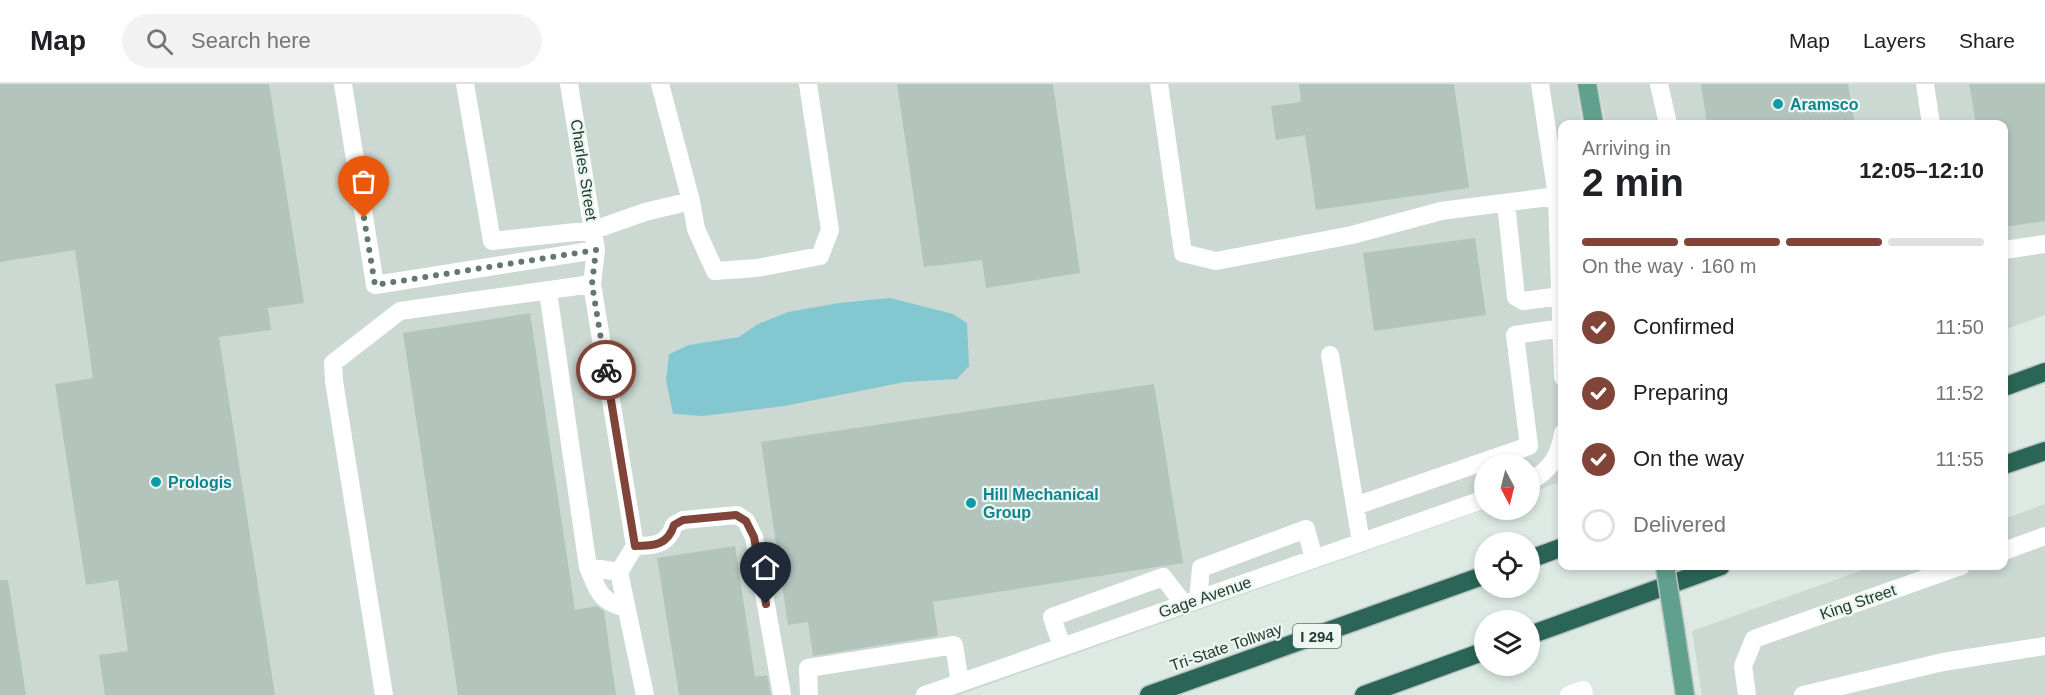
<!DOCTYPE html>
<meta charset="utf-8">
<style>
:root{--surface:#fff;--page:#f2f2f2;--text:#202124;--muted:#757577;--line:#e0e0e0;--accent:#804538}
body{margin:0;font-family:Arial,sans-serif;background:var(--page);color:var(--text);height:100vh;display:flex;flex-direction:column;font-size:22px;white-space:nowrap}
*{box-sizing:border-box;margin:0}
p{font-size:20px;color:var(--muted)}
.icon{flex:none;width:33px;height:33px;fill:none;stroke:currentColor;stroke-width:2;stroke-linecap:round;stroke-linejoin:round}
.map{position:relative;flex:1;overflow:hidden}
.details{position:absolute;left:1558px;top:36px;width:450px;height:450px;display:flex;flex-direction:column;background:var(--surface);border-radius:12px;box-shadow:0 3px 9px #0003}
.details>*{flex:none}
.needle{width:39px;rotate:173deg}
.tools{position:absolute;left:1474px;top:370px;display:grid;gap:12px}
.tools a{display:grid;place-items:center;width:66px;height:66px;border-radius:50%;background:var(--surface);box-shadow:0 3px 9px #0003;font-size:30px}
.pin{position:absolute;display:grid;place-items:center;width:51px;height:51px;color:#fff;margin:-62px -26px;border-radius:50% 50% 50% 0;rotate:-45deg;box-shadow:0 0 6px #0007}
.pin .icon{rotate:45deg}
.courier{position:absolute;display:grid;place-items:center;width:60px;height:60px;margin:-30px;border:4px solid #804538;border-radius:50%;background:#fff;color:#222;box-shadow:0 2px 8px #0007}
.headline em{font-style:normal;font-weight:700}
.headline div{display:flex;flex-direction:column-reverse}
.headline{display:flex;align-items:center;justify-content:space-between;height:102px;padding:0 24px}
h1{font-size:39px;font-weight:700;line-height:45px}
.bar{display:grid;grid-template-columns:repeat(4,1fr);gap:9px 6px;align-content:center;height:72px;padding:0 24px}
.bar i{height:8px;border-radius:4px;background:var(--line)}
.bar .selected{background:var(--accent)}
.bar p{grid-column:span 4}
ol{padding:0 24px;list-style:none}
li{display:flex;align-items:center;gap:18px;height:66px}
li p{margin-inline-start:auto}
li .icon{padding:6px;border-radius:50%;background:var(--accent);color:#fff;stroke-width:4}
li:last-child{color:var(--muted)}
li i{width:33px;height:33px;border:3px solid var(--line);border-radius:50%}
header{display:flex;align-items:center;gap:36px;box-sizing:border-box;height:84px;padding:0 30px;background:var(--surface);border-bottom:2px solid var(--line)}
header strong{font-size:28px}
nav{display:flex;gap:33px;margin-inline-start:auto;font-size:21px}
.search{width:420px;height:54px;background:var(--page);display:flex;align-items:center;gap:15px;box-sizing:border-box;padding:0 21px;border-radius:33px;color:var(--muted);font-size:22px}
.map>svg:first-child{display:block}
.built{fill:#cbd9d2}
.water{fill:#83c8d1}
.building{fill:#b3c4bc}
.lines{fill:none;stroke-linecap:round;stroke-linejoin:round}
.major-casing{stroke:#bcc4c1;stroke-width:21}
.highway-casing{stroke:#bcc4c1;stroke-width:21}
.minor{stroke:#fff;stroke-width:18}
.major{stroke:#61a08d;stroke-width:18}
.highway{stroke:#2a6557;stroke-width:18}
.major-bridge-casing{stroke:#bcc4c1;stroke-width:21;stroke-linecap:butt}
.major-bridge{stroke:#61a08d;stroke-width:18}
.done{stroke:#627770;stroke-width:6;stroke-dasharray:0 10.8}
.route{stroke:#804538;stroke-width:8}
.culture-dot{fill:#0f9aa8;stroke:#edf6f1;stroke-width:2}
.labels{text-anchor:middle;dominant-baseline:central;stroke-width:4.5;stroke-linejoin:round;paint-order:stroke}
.shield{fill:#edf6f1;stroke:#5d726b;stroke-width:1.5}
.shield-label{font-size:15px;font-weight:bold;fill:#1f3931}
.culture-label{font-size:16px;font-weight:bold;fill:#0d838f;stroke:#edf6f1;text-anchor:start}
.street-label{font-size:16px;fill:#1f3931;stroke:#edf6f1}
</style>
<header>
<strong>Map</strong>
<div class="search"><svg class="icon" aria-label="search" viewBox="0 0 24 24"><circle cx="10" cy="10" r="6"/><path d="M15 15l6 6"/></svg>Search here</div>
<nav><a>Map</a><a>Layers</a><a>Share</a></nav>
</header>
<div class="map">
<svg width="2045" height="611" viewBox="0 0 2045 611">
<rect width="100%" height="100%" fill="#ddeae4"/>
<!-- built -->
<path class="built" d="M0,0H1576L1582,40H1563V397L1530,409V381H1485V425L959,611H0Z
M1598,0H2045V231L2004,246V40H1606Z
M2045,420V611H1702L1692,547L1874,482H2004V435Z"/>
<!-- water -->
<path class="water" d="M890,214L953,230L967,239L969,282L957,295L905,298L784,322L703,332L673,330L666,296L669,270L689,261L739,253L758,240L788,228L839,219Z"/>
<!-- building -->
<path class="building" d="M0,0H269L304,219L268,224L271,246L219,253L275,611H105L99,571L128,567L118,496L86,501L55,300L93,294L75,166L0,178Z
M897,0H1053L1080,189L986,204L982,176L924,183Z
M1299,0H1454L1469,104L1316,126L1305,51L1276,56L1271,22L1301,18Z
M1701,0H1848L1855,40H1707Z
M1969,0H2045V137L2004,143V40H1976Z
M1475,154L1486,231L1374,247L1363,169Z
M530,229L575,526L597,522L604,527L616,611H458L403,249Z
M1154,300L1183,479L933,518L938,552L813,572L808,538L788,541L761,358Z
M735,462L755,593L767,591L771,611H679L657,474Z
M0,496H8L26,611H0Z"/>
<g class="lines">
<!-- major casing -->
<g class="major-casing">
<path id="major" d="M1587,0L1594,40
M1675,545L1685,611"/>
</g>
<!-- highway casing -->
<g class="highway-casing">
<path id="highway" d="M2004,303L2045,288
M2004,381L2045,367
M1530,475L1563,463
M1530,551L1721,482
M1149,611L1485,491
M1364,611L1485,567"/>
</g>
<!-- minor -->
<path class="minor" d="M343,0L375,201L596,166
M465,0L492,157L594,146L645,128L691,117
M569,0L596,166L592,200L635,462L619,488
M660,0L691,117L696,145L715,187L757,184L820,172L830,146L808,0
M1159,0L1183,169L1216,177L1352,151L1441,127L1557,112
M1540,0L1557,112L1563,293
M1659,0L1668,40
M1925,0L1931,40
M1506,119L1516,213L1523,217L1560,212
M2004,166L2045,160
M548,208L588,483L619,488
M1330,271L1355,422
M1530,398C1551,384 1559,374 1563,349
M1361,458L1355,422L1529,362L1515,251L1562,244
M635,462C654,462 668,461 674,441L683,436L737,431L746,437L754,453L782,611
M2004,467L2045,452
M588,483C598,507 599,517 626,524
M619,488L645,611
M1198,515L1201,484L1306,445L1314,475
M1062,563L1052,533L1163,493L1184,520
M384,611L334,297L333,279L400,227L592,200
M809,611L808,584L954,561L960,599
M925,611L1485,415
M1569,611L1583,606L1584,611
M1747,611L1743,582L1754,555L1961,482
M1803,611L1943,578L2045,562"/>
<!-- major -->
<use href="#major" class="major"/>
<!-- highway -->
<use href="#highway" class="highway"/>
<!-- major-bridge casing -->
<g class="major-bridge-casing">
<path id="major-bridge" d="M1665,482L1675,545"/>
</g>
<!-- major-bridge -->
<use href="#major-bridge" class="major-bridge"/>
</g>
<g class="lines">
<!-- done -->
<path class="done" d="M364,134L375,201L596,166L592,200L606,286"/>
<!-- route -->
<path class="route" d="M606,286L635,462C654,462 668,461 674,441L683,436L736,431L746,437L754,453L766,520"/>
</g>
<!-- markers -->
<g class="culture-dot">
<circle cx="1778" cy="20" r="6"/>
<circle cx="156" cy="398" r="6"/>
<circle cx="971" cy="419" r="6"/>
</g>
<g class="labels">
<!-- shield labels -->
<rect class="shield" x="1293" y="540" width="48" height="24" rx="4.5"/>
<g class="shield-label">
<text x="1317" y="552">I 294</text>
</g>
<!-- culture labels -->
<g class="culture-label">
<text x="1790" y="20">Aramsco</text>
<text x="168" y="398">Prologis</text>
<text x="983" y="410">Hill Mechanical<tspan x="983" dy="18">Group</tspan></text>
</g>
<!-- street labels -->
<g class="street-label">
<text transform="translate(584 86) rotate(81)">Charles Street</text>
<text transform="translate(1205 513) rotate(-19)">Gage Avenue</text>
<text transform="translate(1858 518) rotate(-19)">King Street</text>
<text transform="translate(1226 563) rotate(-19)">Tri-State Tollway</text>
</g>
</g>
</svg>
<div class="tools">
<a><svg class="needle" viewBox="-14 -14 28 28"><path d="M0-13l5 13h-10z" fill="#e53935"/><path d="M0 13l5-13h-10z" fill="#757577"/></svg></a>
<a><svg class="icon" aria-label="locate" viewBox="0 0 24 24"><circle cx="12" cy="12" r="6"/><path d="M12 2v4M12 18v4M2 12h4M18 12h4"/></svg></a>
<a><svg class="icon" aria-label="layers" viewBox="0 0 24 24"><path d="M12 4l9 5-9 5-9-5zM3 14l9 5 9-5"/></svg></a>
</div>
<div class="pin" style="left:364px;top:134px;background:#ea580c"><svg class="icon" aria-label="bag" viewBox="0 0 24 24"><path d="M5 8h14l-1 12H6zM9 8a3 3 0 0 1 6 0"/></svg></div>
<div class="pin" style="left:766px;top:520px;background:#1f2937"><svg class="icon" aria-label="home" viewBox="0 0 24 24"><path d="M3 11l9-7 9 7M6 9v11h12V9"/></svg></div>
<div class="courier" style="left:606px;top:286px"><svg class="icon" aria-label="bike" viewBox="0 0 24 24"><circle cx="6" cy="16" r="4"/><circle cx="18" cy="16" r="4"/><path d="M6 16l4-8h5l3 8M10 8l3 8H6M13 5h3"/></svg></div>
<section class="details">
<div class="headline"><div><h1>2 min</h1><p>Arriving in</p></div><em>12:05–12:10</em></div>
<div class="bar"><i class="selected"></i><i class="selected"></i><i class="selected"></i><i></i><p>On the way · 160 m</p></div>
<ol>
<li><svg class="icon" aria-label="check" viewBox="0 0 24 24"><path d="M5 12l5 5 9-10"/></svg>Confirmed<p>11:50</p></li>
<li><svg class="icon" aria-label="check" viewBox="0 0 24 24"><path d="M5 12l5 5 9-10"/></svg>Preparing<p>11:52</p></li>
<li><svg class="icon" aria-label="check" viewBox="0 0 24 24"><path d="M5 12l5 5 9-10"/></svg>On the way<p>11:55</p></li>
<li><i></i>Delivered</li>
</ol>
</section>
</div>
